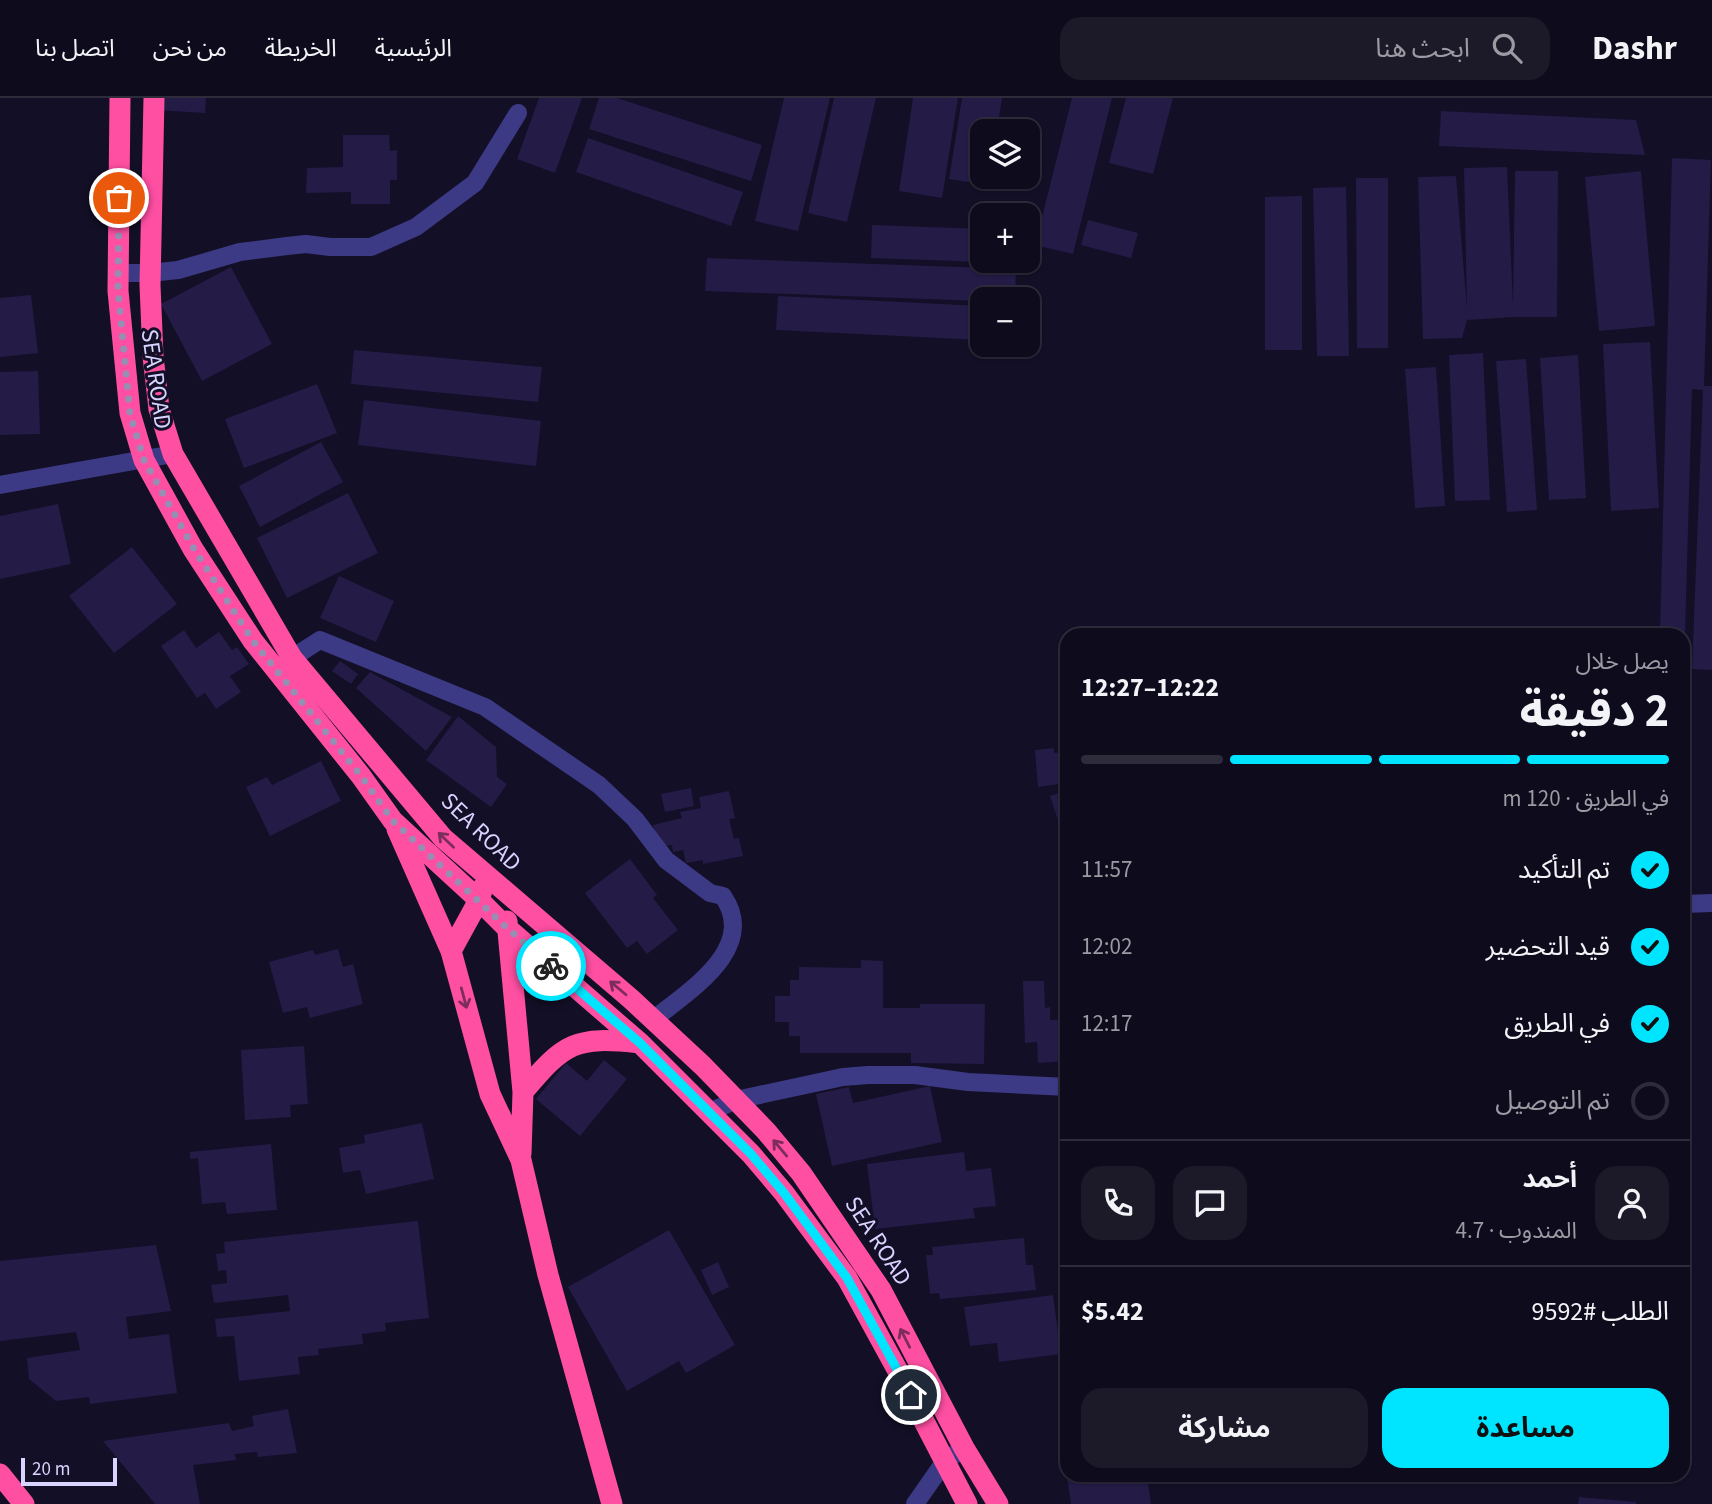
<!DOCTYPE html>
<html lang="ar">
<meta charset="utf-8">
<style>
:root{--surface:#0e0b1c;--page:#1c1929;--text:#f1f3f6;--muted:#9b9ba3;--line:#2e2b3b;--accent:#00e5ff}
body{margin:0;font-family:"Source Sans 3","Noto Sans Arabic",sans-serif;background:var(--page);color:var(--text);direction:rtl;height:100vh;display:flex;flex-direction:column;font-size:26px;white-space:nowrap}
*{box-sizing:border-box;margin:0}
p{font-size:23px;color:var(--muted)}
.icon{flex:none;width:38px;height:38px;fill:none;stroke:currentColor;stroke-width:2;stroke-linecap:round;stroke-linejoin:round}
.map{position:relative;flex:1;overflow:hidden;direction:ltr}
.sheet{position:absolute;left:1060px;top:530px;width:630px;height:854px;display:flex;flex-direction:column;background:var(--surface);border-radius:21px;box-shadow:0 2px 5px #0004,0 0 0 2px var(--line);direction:rtl}
.sheet>*{flex:none}
.controls{position:absolute;left:970px;top:21px;display:grid;gap:14px}
.controls a{display:grid;place-items:center;width:70px;height:70px;border-radius:14px;background:var(--surface);box-shadow:0 2px 5px #0004,0 0 0 2px var(--line);font-size:35px}
.scale{position:absolute;left:21px;bottom:18px;width:96px;box-sizing:border-box;padding-left:7px;border:4px solid #d9d4ff;border-top:0;font-size:19px;line-height:24px;white-space:nowrap;color:#d9d4ff;-webkit-text-stroke:5px #130f26;paint-order:stroke}
.pin{position:absolute;display:grid;place-items:center;width:60px;height:60px;color:#fff;margin:-30px;border:4px solid #fff;border-radius:50%;box-shadow:0 2px 7px #0007}
.courier{position:absolute;display:grid;place-items:center;width:70px;height:70px;margin:-35px;border:5px solid #00e5ff;border-radius:50%;background:#fff;color:#222;box-shadow:0 2px 9px #0007}
.headline em{font-style:normal;font-weight:700}
.headline div{display:flex;flex-direction:column-reverse}
.headline{display:flex;align-items:center;justify-content:space-between;height:119px;padding:0 21px}
h1{font-size:46px;font-weight:700;line-height:52px}
.bar{display:grid;grid-template-columns:repeat(4,1fr);gap:10px 7px;align-content:center;height:84px;padding:0 21px}
.bar i{height:9px;border-radius:5px;background:var(--line)}
.bar .current{background:var(--accent)}
.bar p{grid-column:span 4}
.line{display:flex;align-items:center;gap:18px;padding:0 21px;border-top:2px solid var(--line)}
.line div{flex:1}
.round{display:grid;place-items:center;flex:none;width:74px;height:74px;border-radius:21px;background:var(--page)}
ol{padding:0 21px;list-style:none}
li{display:flex;align-items:center;gap:21px;height:77px}
li p{margin-inline-start:auto}
li .icon{padding:7px;border-radius:50%;background:var(--accent);color:#111;stroke-width:4}
li:last-child{color:var(--muted)}
li i{width:38px;height:38px;border:4px solid var(--line);border-radius:50%}
.action{display:flex;gap:14px;margin-top:auto;padding:14px 21px}
.action a{flex:1;height:80px;border-radius:21px;background:var(--accent);color:#111;font-size:28px;font-weight:700;line-height:80px;text-align:center}
.action a+a{background:var(--page);color:var(--text)}
header{display:flex;align-items:center;gap:42px;box-sizing:border-box;height:98px;padding:0 35px;background:var(--surface);border-bottom:2px solid var(--line)}
header strong{font-size:33px}
nav{display:flex;gap:38px;margin-inline-start:auto;font-size:24px}
.search{width:490px;height:63px;background:var(--page);display:flex;align-items:center;gap:18px;box-sizing:border-box;padding:0 24px;border-radius:21px;color:var(--muted);font-size:26px}
.map>svg:first-child{display:block}
.building{fill:#241b47}
.lines{fill:none;stroke-linecap:round;stroke-linejoin:round}
.minor{stroke:#3d3a85;stroke-width:18}
.highway{stroke:#ff4fa3;stroke-width:21}
.oneway{stroke:#7d2c5e}
.done{stroke:#948fb3;stroke-width:7;stroke-dasharray:0 12.6}
.route{stroke:#00e5ff;stroke-width:9}
.labels{text-anchor:middle;dominant-baseline:central;stroke-width:6;stroke-linejoin:round;paint-order:stroke}
.street-label{font-size:24px;fill:#d9d4ff;stroke:#130f26}
</style>
<header>
<strong>Dashr</strong>
<div class="search"><svg class="icon" aria-label="search" viewBox="0 0 24 24"><circle cx="10" cy="10" r="6"/><path d="M15 15l6 6"/></svg>ابحث هنا</div>
<nav><a>الرئيسية</a><a>الخريطة</a><a>من نحن</a><a>اتصل بنا</a></nav>
</header>
<div class="map">
<svg width="1712" height="1406" viewBox="0 0 1712 1406">
<rect width="100%" height="100%" fill="#130f26"/>
<!-- building -->
<path class="building" d="M155,0H206L205,15L155,12Z
M539,0H582L555,75L517,61Z
M599,0H617L762,47L751,83L589,31Z
M784,0H830L798,133L755,123Z
M834,0H876L847,124L808,115Z
M913,0H958L942,100L899,93Z
M962,0H1002L997,33H982V79H989L988,87L949,81Z
M1072,0H1112L1073,156L1035,147Z
M1126,0H1173L1153,76L1109,65Z
M1441,13L1636,22L1645,57L1439,48Z
M343,37H389L390,53L397,52V82H390V106H351V94L306,95L307,70L343,69Z
M588,40L743,94L731,128L576,74Z
M1672,60L1711,62L1704,288H1712V572L1692,571L1703,292L1692,291L1685,537H1660Z
M1507,69L1513,206L1515,73H1558L1557,219H1513L1467,222L1462,240L1423,241L1418,79L1456,78L1467,210L1464,70Z
M1641,73L1655,228L1599,233L1585,79Z
M1356,80H1388V250H1357Z
M1346,89L1349,258H1317L1313,90Z
M1302,98V252H1265V99Z
M1088,122L1138,135L1131,160L1081,147Z
M872,127L982,131V164L871,160Z
M707,160L1016,171L1015,201H982V203L705,193Z
M231,169L272,246L202,283L161,206Z
M31,197L38,255L0,259V200Z
M778,198L982,208V242L776,232Z
M1650,244L1659,410L1611,413L1603,246Z
M354,252L542,269L538,304L351,286Z
M1483,255L1490,402L1455,403L1449,257Z
M1578,257L1586,400L1549,402L1540,260Z
M1526,261L1537,412L1507,414L1496,263Z
M1436,269L1445,408L1415,410L1405,271Z
M38,273L40,336L0,337V274Z
M317,286L337,335L244,370L225,321Z
M364,302L541,323L536,368L358,347Z
M321,344L343,384L260,429L239,388Z
M348,395L378,455L287,500L257,440Z
M58,406L71,466L0,481V418Z
M132,449L177,506L114,555L69,498Z
M339,478L394,503L376,544L320,520Z
M184,532L196,550L219,534L232,552L237,549L249,566L230,578L241,594L216,611L205,595L197,600L161,548Z
M340,563L358,576L351,586L332,573Z
M370,574L452,619L426,653L356,590Z
M458,618L496,649L497,679L507,686L491,709L426,662Z
M1054,650V655L1068,653V680L1059,681L1060,686L1038,689L1035,652Z
M321,663L341,703L270,738L246,689L267,679L272,687Z
M691,690L694,708L665,714L661,696Z
M1068,692V737L1063,738L1050,698Z
M729,693L735,720L729,721L734,741L739,740L743,758L703,766V762L686,765L683,752L673,754L672,747L658,749L653,727L682,720L680,714L701,710L699,699Z
M630,761L657,797L653,800L678,832L647,856L637,843L627,850L585,795Z
M338,851L343,869L353,866L363,906L310,920L307,909L283,915L269,864L313,852L315,857Z
M861,862L883,863V910H920V906H985L984,966L911,965V955H800V938H789V924H775V898H790V882H799V869L861,870Z
M1023,883H1044L1045,910L1050,909V922L1065,921V929L1068,928V963L1038,965L1037,944L1025,945Z
M304,948L308,1006L290,1007L291,1019L245,1022L241,952Z
M604,962L627,981L580,1038L536,1001L566,965L587,983Z
M930,988L942,1044L832,1068L816,996L849,989L853,1005Z
M422,1025L434,1081L366,1096L360,1072L343,1075L339,1050L365,1045L364,1037Z
M271,1046L277,1112L227,1116L225,1104L202,1106L198,1060L190,1061V1054Z
M964,1054L966,1073L991,1070L996,1108L973,1110L975,1120L875,1131L867,1066Z
M418,1123L429,1220L385,1225L386,1233L362,1236L363,1246L318,1251L319,1257L298,1259L300,1276L239,1283L234,1238L217,1239L215,1221L290,1213L288,1197L214,1205L211,1187L227,1185L226,1172L218,1173L216,1156L225,1155L224,1144Z
M669,1132L735,1247L686,1275L679,1263L627,1293L568,1189Z
M1024,1140L1026,1167H1033L1036,1192L940,1201L939,1195L930,1196L926,1157H933L932,1149Z
M156,1147L171,1213L126,1219L129,1241L169,1236L177,1295L90,1306L89,1299L56,1303L29,1281L27,1260L80,1252L76,1234L0,1243V1163Z
M718,1164L729,1189L712,1197L701,1172Z
M1053,1197L1061,1256L999,1264L997,1245L970,1248L964,1209Z
M288,1311L297,1355L258,1359L257,1354L235,1356L236,1362L193,1367L200,1406H155L103,1343L229,1325L232,1333L254,1328L252,1318Z
M1080,1377H1147L1151,1406H1071L1067,1379Z
M1579,1399L1636,1404V1406H1578Z"/>
<g class="lines">
<!-- minor -->
<path class="minor" d="M119,175H150L178,172L240,154L287,148L306,146L330,149H371L416,129L475,85L518,15
M0,387L173,356
M292,560L320,542L485,609L599,687L635,721L666,762L710,795L723,798C759,851 688,893 653,922
M1684,806L1712,805
M710,1014L736,1002L843,979L868,977H915L968,984L1068,989
M915,1406L945,1363L964,1350"/>
<!-- highway -->
<path class="highway" d="M120,0L118,193L130,315L144,362L193,451L253,543L361,678L393,723L479,802L507,830L640,945L751,1056L784,1095L847,1180L899,1275L967,1406
M154,0L150,187L153,258L159,311L173,356L292,560L443,740L631,901L703,968L766,1033L801,1075L881,1192L964,1350L998,1406
M397,731L451,853L490,996L521,1062L548,1177L612,1406
M507,823L523,994L521,1056
M451,853L479,802L483,789
M523,994C565,944 575,938 640,945
M0,1376L24,1406"/>
</g>
<!-- one-way arrows -->
<defs><path id="oneway-shaft" d="M-6 0H5M1.5-3L5.5 0L1.5 3" fill="none" stroke-width="1.6" stroke-linecap="round" stroke-linejoin="round" transform="scale(1.75)"/></defs>
<g class="oneway">
<use href="#oneway-shaft" transform="translate(446 742) rotate(-136)"/>
<use href="#oneway-shaft" transform="translate(618 890) rotate(-140)"/>
<use href="#oneway-shaft" transform="translate(464 900) rotate(75)"/>
<use href="#oneway-shaft" transform="translate(780 1050) rotate(-130)"/>
<use href="#oneway-shaft" transform="translate(905 1240) rotate(-117)"/>
</g>
<g class="lines">
<!-- done -->
<path class="done" d="M119,100L118,192L130,316L144,362L194,451L253,543L361,678L393,723L507,830L551,868"/>
<!-- route -->
<path class="route" d="M551,868L640,945L751,1056L784,1095L847,1180L911,1297"/>
</g>
<g class="labels">
<!-- street labels -->
<g class="street-label">
<text transform="translate(156 281) rotate(82)">SEA ROAD</text>
<text transform="translate(481 734) rotate(44)">SEA ROAD</text>
<text transform="translate(878 1143) rotate(57)">SEA ROAD</text>
</g>
</g>
</svg>
<div class="controls">
<a><svg class="icon" aria-label="layers" viewBox="0 0 24 24"><path d="M12 4l9 5-9 5-9-5zM3 14l9 5 9-5"/></svg></a>
<a>+</a>
<a>−</a>
</div>
<div class="scale">20 m</div>
<div class="pin" style="left:119px;top:100px;background:#ea580c"><svg class="icon" aria-label="bag" viewBox="0 0 24 24"><path d="M5 8h14l-1 12H6zM9 8a3 3 0 0 1 6 0"/></svg></div>
<div class="pin" style="left:911px;top:1297px;background:#1f2937"><svg class="icon" aria-label="home" viewBox="0 0 24 24"><path d="M3 11l9-7 9 7M6 9v11h12V9"/></svg></div>
<div class="courier" style="left:551px;top:868px"><svg class="icon" aria-label="bike" viewBox="0 0 24 24"><circle cx="6" cy="16" r="4"/><circle cx="18" cy="16" r="4"/><path d="M6 16l4-8h5l3 8M10 8l3 8H6M13 5h3"/></svg></div>
<section class="sheet">
<div class="headline"><div><h1>2 دقيقة</h1><p>يصل خلال</p></div><em>12:22–12:27</em></div>
<div class="bar"><i class="current"></i><i class="current"></i><i class="current"></i><i></i><p>في الطريق · 120 m</p></div>
<ol>
<li><svg class="icon" aria-label="check" viewBox="0 0 24 24"><path d="M5 12l5 5 9-10"/></svg>تم التأكيد<p>11:57</p></li>
<li><svg class="icon" aria-label="check" viewBox="0 0 24 24"><path d="M5 12l5 5 9-10"/></svg>قيد التحضير<p>12:02</p></li>
<li><svg class="icon" aria-label="check" viewBox="0 0 24 24"><path d="M5 12l5 5 9-10"/></svg>في الطريق<p>12:17</p></li>
<li><i></i>تم التوصيل</li>
</ol>
<div class="line" style="height:126px"><a class="round"><svg class="icon" aria-label="person" viewBox="0 0 24 24"><circle cx="12" cy="8" r="4"/><path d="M4 21q1-7 8-7t8 7"/></svg></a><div><b>أحمد</b><p>المندوب · 4.7</p></div><a class="round"><svg class="icon" aria-label="chat" viewBox="0 0 24 24"><path d="M4 5h16v11H9l-5 4z"/></svg></a><a class="round"><svg class="icon" aria-label="phone" viewBox="0 0 24 24"><path d="M5 4h4l2 5-3 2q2 4 5 5l2-3 5 2v4C11 20 4 13 5 4z"/></svg></a></div>
<div class="line" style="height:91px"><div>الطلب #9592</div><b>$5.42</b></div>
<div class="action"><a>مساعدة</a><a>مشاركة</a></div>
</section>
</div>
